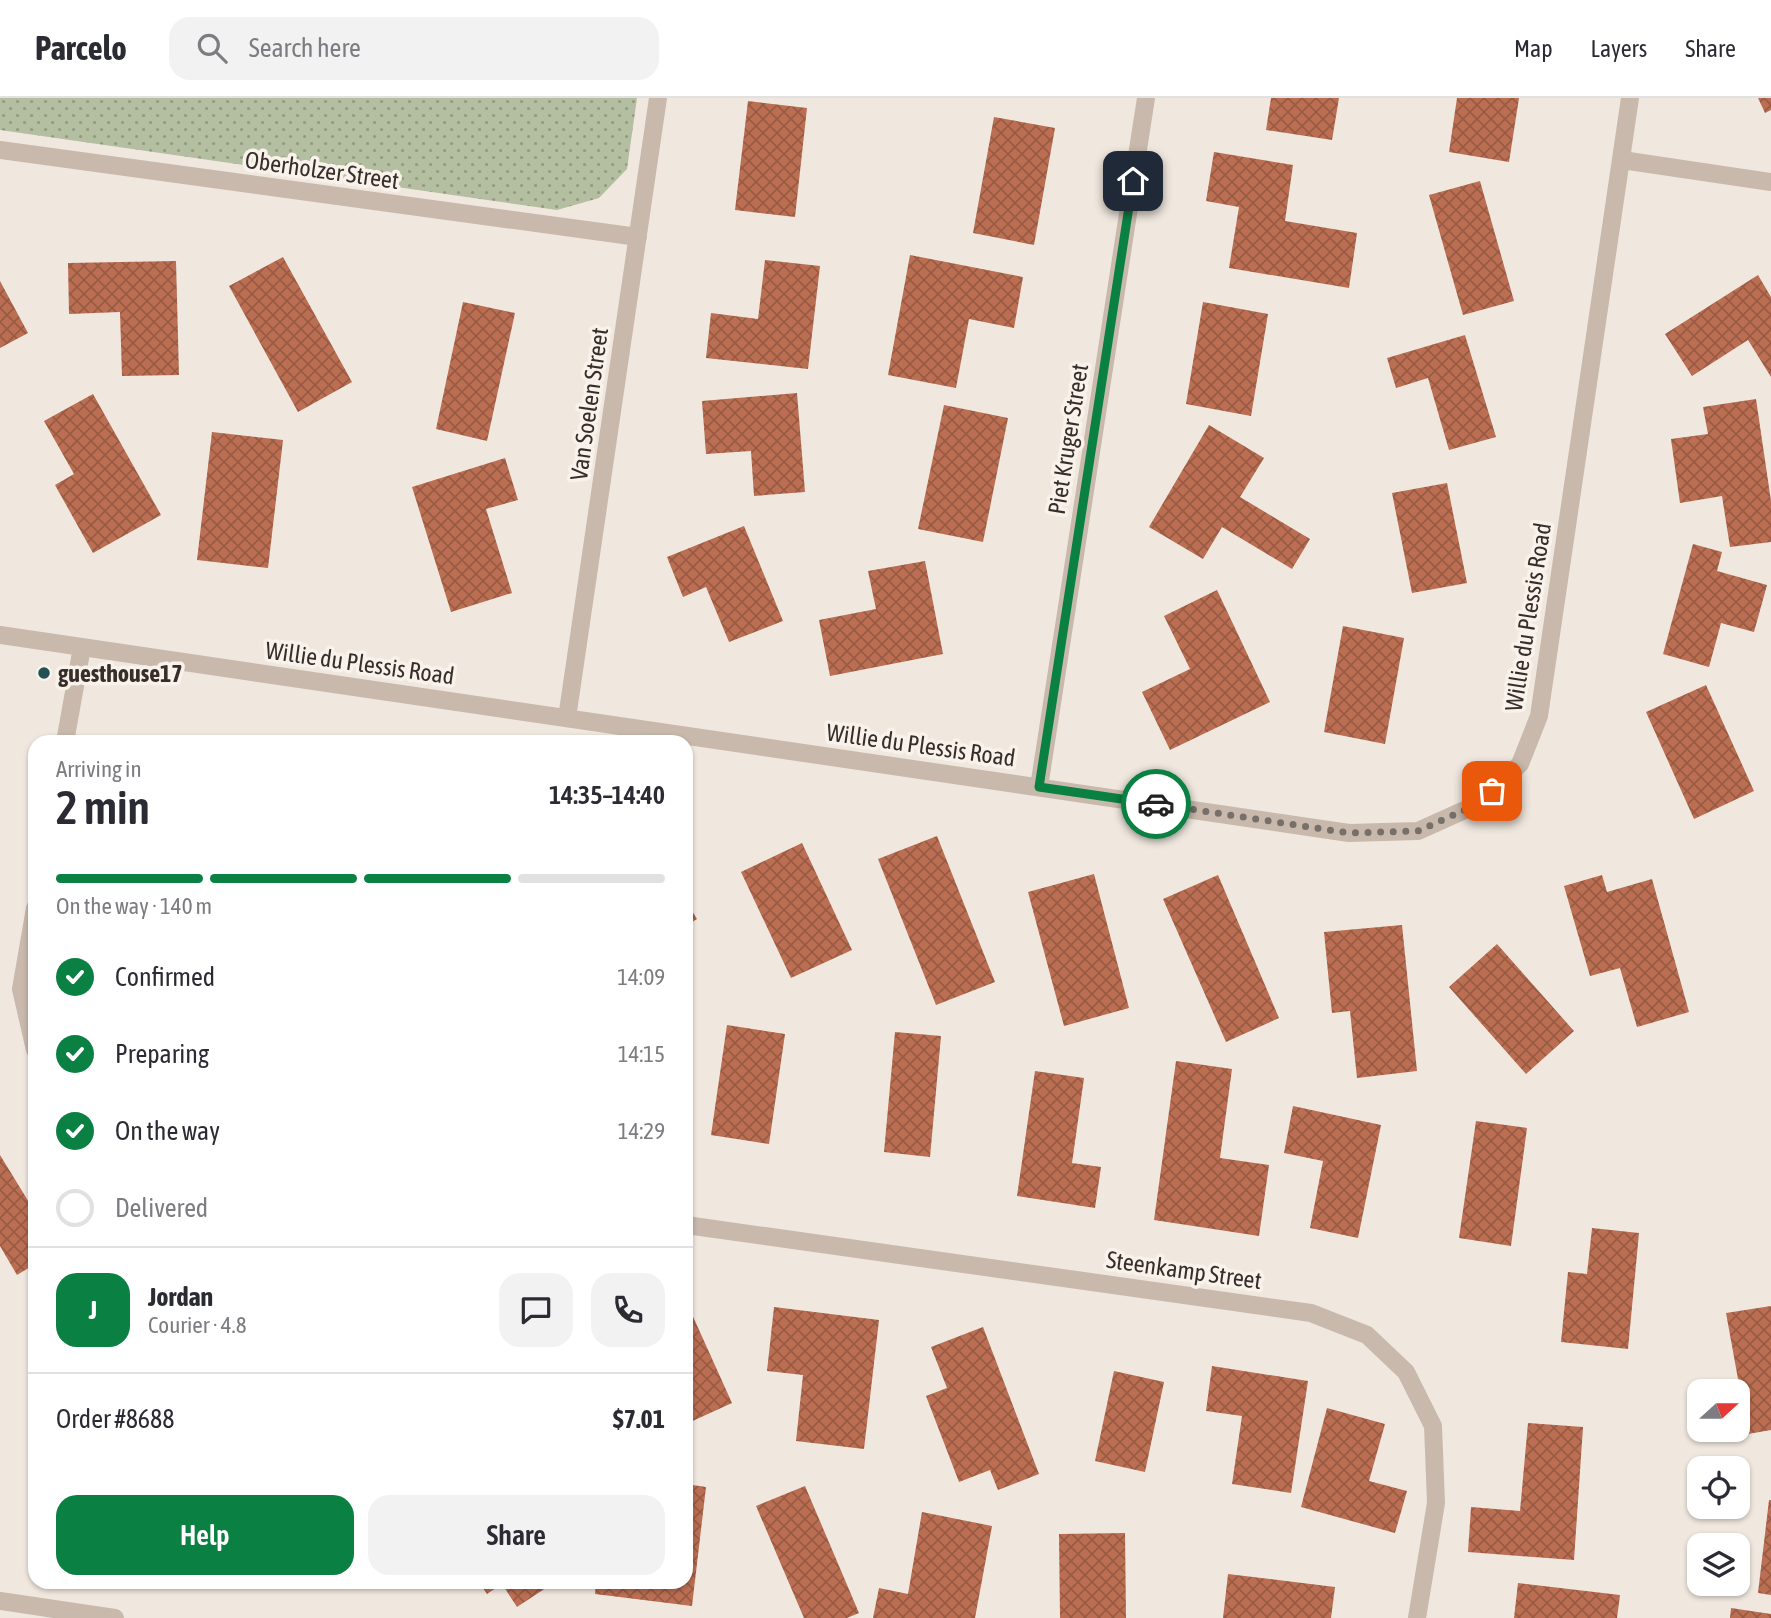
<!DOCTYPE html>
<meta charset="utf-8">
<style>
:root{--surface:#fff;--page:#f2f2f3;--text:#2b2b33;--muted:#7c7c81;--line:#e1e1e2;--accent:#0b8043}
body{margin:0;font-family:"Asap Condensed",sans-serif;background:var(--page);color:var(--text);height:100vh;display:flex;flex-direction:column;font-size:26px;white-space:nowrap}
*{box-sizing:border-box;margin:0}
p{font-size:23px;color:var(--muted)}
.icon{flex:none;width:38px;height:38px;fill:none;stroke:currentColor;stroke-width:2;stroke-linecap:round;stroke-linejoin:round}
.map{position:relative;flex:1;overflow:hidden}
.side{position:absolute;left:28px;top:637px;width:665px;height:854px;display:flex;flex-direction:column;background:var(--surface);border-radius:21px;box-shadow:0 2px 5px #0004}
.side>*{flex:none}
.needle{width:46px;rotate:69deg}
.buttons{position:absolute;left:1687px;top:1281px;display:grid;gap:14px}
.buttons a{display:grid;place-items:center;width:63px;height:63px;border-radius:14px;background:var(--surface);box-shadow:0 2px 5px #0004;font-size:35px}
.pin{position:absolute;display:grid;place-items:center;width:60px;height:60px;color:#fff;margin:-30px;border-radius:14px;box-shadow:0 4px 10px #0006}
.courier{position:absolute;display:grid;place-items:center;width:70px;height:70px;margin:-35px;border:5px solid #0b8043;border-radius:50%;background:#fff;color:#222;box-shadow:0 2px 9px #0007}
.headline em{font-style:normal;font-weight:600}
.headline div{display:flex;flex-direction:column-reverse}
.headline{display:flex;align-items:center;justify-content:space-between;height:119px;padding:0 28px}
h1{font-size:46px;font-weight:600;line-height:52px}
.bar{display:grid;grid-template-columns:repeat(4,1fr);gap:10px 7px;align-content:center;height:84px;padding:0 28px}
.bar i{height:9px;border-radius:5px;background:var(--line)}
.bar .current{background:var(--accent)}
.bar p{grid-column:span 4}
.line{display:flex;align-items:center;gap:18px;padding:0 28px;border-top:2px solid var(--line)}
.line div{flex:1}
.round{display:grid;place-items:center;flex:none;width:74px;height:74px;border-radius:21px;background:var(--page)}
ol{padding:0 28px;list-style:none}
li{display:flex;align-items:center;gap:21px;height:77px}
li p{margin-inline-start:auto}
li .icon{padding:7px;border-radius:50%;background:var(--accent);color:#fff;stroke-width:4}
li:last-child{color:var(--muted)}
li i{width:38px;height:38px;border:4px solid var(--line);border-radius:50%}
.action{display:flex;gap:14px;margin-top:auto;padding:14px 28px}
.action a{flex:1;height:80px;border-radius:21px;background:var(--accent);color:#fff;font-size:28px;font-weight:600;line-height:80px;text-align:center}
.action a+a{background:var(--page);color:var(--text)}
header{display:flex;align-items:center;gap:42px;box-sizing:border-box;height:98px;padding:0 35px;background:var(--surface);border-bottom:2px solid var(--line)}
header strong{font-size:33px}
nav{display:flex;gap:38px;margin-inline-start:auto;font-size:24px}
.search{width:490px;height:63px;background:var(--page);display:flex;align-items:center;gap:18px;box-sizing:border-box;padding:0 24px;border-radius:21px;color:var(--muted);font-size:26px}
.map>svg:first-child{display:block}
.grass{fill:url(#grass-dots)}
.building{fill:url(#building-cross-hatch)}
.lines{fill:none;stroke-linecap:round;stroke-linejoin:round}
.street{stroke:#c8b9ac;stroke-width:18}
.done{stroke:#776f69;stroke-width:7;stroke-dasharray:0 12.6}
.route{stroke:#0b8043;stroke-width:9}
.poi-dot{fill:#235054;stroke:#f8f2eb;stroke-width:2.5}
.labels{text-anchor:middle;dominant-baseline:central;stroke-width:7;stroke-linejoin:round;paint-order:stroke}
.street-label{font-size:24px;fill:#362e2a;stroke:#f8f2eb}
.poi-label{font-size:24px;font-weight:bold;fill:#362e2a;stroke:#f8f2eb;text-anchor:start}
</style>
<header>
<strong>Parcelo</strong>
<div class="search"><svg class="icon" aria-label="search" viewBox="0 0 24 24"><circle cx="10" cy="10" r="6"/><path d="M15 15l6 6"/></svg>Search here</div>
<nav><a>Map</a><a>Layers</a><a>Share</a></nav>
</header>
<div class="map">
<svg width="1771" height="1520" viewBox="0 0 1771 1520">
<defs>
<pattern id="grass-dots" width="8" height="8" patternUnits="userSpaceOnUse" patternTransform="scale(1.75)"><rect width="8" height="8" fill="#b4bea0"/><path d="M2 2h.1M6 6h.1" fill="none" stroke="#939b83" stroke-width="1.8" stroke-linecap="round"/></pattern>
<pattern id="building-cross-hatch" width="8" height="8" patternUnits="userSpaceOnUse" patternTransform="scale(1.75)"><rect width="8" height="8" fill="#bb6e52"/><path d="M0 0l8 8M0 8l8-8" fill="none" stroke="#995b44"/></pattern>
</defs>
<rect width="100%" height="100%" fill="#f0e8df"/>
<!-- grass -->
<path class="grass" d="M0,0H637L627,71L599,100L557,112L0,32Z"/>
<!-- building -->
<path class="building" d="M1271,0H1339L1332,42L1266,32Z
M1457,0H1519L1509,64L1449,54Z
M1758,0H1771V12L1765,15Z
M748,3L807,10L795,119L735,112Z
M994,19L1055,30L1034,147L973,135Z
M1214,54L1293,67L1285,123L1357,135L1349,190L1229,170L1239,109L1206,103Z
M1480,83L1514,203L1463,217L1429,97Z
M910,157L1023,179L1014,230L969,221L956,290L888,277Z
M283,159L352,284L298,314L229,188Z
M765,162L820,168L808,271L706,260L711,215L758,221Z
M176,163L179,277L122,278L120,214L69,216L68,165Z
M1758,177L1771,199V279L1748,242L1692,278L1665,236Z
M0,183L28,235L0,250Z
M463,204L515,215L487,343L436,331Z
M1203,204L1268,216L1251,318L1186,306Z
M1465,237L1496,339L1449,352L1428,280L1396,290L1387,260Z
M797,295L805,394L754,398L751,353L706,356L702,303Z
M93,296L161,417L93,455L55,387L74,376L44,323Z
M1756,301L1771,403V444L1730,449L1722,398L1680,405L1671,341L1708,336L1703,309Z
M944,307L1008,320L983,444L918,431Z
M1209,327L1264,360L1240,399L1310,441L1292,471L1222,429L1203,461L1149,429Z
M212,334L283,342L268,470L197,462Z
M505,360L518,402L486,411L512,495L451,514L412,389Z
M1447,385L1467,485L1412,495L1392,395Z
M744,428L783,523L729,544L706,489L683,499L667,459Z
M1693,446L1722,454L1717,473L1767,487L1754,534L1721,525L1709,569L1663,556Z
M925,463L943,556L830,578L819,522L876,511L868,473Z
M1217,492L1270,604L1170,652L1142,594L1190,571L1164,518Z
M1343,528L1404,540L1385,646L1324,634Z
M1706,587L1754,693L1694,721L1646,614Z
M937,738L995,884L936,907L878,761Z
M802,745L852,852L791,880L741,774Z
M1094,776L1129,910L1064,928L1028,794Z
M1218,777L1279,920L1226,944L1163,801Z
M1602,777L1607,794L1652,781L1689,914L1637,929L1620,870L1590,878L1564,788Z
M686,803L697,821L686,828Z
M1402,827L1417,973L1357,980L1350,913L1332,915L1324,834Z
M1497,846L1574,933L1526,976L1449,889Z
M727,927L785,936L769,1046L711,1037Z
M895,934L941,938L930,1059L884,1054Z
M1176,963L1232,971L1220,1060L1269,1067L1259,1138L1154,1122Z
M1035,973L1084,980L1072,1065L1101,1069L1095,1110L1017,1098Z
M1293,1008L1381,1027L1358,1140L1310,1130L1323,1063L1284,1055Z
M1476,1023L1527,1030L1511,1148L1459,1140Z
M0,1057L35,1114V1166L17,1177L0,1148Z
M1592,1130L1639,1135L1628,1251L1561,1244L1568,1174L1587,1176Z
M686,1203L732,1305L686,1326Z
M1771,1208V1332L1748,1336L1726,1215Z
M774,1209L879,1222L864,1351L796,1343L803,1277L767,1273Z
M983,1229L1039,1376L998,1392L990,1372L959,1384L926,1298L947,1290L931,1249Z
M1212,1268L1308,1283L1291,1395L1232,1386L1242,1318L1206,1313Z
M1114,1273L1164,1284L1145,1374L1095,1363Z
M1327,1310L1385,1326L1369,1383L1407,1393L1395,1435L1301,1409Z
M1528,1325L1583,1329L1574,1462L1468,1454L1471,1409L1520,1413Z
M686,1386L706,1389L692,1508L595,1496L596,1484H686Z
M805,1388L859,1515L847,1520H804L756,1408Z
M1769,1402H1771V1497L1758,1495Z
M922,1414L992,1428L975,1520H873L879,1490L908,1496Z
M1125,1435L1126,1520H1060L1059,1436Z
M1228,1476L1335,1489L1331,1520H1223Z
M479,1484H555L517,1509L502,1486L487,1496Z
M1518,1485L1620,1497L1617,1520H1514Z
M1731,1510L1771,1516V1520H1730Z"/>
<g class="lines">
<!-- street -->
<path class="street" d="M0,52L638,139
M1622,62L1771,84
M0,537L1349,735L1418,733L1478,706L1520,666L1539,618L1630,0
M567,620L658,0
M65,644L82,549
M1039,689L1146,0
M35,810L21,891L35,952
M686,1127L1311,1215L1367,1237L1406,1274L1433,1328L1436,1405L1417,1520
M0,1503L115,1520"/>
</g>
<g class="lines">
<!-- done -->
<path class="done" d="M1156,706L1349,735L1418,733L1478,706L1492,693"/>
<!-- route -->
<path class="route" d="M1133,83L1039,689L1156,706"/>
</g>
<!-- markers -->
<circle class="poi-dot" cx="44" cy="575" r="7"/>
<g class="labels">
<!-- street labels -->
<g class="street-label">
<text transform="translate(322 72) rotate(8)">Oberholzer Street</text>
<text transform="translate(589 306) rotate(-82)">Van Soelen Street</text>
<text transform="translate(1068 341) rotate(-81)">Piet Kruger Street</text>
<text transform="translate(1528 519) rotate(-81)">Willie du Plessis Road</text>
<text transform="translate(360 565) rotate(8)">Willie du Plessis Road</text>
<text transform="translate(921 647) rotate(8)">Willie du Plessis Road</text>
<text transform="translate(1184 1172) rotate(8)">Steenkamp Street</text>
</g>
<!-- poi labels -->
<g class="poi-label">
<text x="58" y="575">guesthouse17</text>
</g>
</g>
</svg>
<div class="buttons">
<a><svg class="needle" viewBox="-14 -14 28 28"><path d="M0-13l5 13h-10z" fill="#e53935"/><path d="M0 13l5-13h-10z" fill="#7c7c81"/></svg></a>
<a><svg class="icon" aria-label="locate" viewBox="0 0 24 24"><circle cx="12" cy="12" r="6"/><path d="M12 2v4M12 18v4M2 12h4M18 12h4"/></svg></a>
<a><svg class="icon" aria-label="layers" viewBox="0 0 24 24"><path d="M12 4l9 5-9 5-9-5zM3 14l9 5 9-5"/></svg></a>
</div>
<div class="pin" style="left:1492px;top:693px;background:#ea580c"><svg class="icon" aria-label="bag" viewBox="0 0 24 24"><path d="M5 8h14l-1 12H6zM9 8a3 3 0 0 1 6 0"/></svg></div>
<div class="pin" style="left:1133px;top:83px;background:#1f2937"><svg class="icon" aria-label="home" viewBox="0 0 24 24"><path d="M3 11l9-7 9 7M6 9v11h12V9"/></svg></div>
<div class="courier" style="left:1156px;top:706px"><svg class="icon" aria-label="car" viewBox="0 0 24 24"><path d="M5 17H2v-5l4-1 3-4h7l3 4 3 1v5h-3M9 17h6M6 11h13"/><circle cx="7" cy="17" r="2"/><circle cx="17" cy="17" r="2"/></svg></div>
<section class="side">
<div class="headline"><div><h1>2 min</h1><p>Arriving in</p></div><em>14:35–14:40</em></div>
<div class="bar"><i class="current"></i><i class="current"></i><i class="current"></i><i></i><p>On the way · 140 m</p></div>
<ol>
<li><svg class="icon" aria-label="check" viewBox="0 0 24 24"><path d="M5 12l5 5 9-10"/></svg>Confirmed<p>14:09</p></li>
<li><svg class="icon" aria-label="check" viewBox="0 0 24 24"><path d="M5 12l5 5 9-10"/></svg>Preparing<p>14:15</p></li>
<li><svg class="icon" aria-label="check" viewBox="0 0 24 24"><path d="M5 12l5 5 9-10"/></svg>On the way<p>14:29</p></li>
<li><i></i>Delivered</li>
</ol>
<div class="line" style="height:126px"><b class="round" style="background:var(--accent);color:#fff">J</b><div><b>Jordan</b><p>Courier · 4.8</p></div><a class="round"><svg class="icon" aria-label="chat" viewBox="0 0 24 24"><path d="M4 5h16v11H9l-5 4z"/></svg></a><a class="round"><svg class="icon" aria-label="phone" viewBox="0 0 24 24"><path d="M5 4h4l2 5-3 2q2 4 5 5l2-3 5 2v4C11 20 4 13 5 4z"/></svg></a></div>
<div class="line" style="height:91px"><div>Order #8688</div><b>$7.01</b></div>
<div class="action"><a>Help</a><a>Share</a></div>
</section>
</div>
